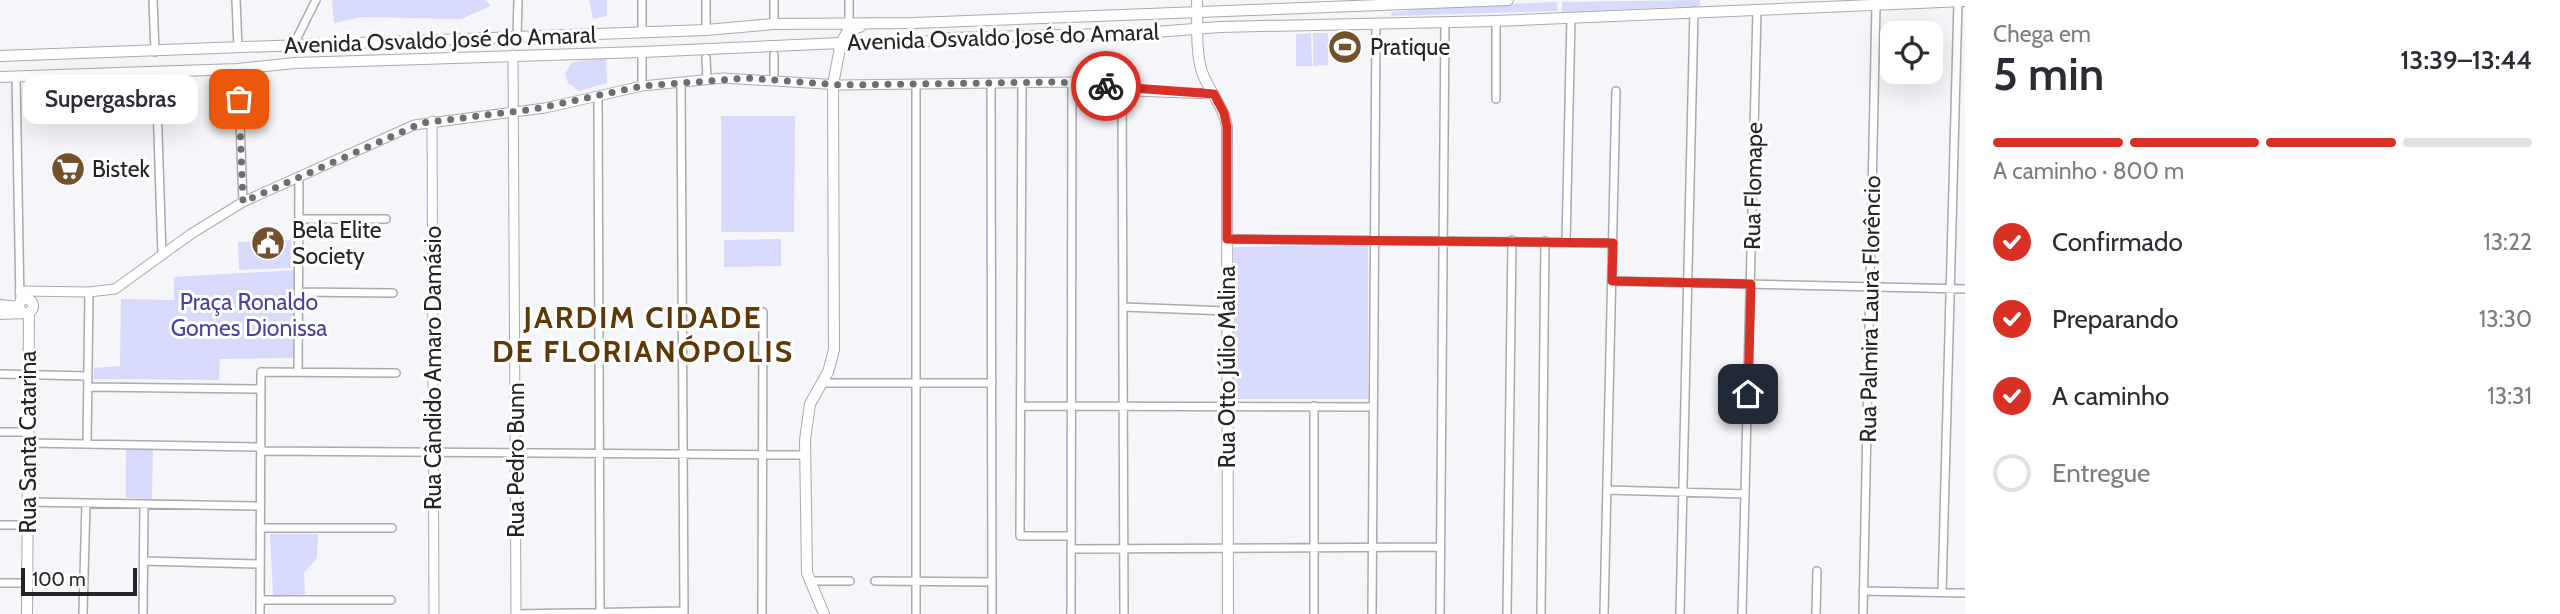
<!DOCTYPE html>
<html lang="pt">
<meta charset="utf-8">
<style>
:root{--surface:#fff;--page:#f7f7f7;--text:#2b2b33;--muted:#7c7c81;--line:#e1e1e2;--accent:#d93025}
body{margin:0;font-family:Cabin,sans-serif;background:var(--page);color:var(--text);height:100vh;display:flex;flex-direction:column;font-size:26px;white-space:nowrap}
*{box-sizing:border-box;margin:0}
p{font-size:23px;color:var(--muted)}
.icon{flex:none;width:38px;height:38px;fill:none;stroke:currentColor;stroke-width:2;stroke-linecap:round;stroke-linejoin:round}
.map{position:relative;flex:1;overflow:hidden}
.sheet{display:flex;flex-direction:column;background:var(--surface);width:595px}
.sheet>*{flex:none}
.tools{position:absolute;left:1880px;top:21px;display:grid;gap:14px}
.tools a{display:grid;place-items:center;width:63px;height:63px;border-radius:14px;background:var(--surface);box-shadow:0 7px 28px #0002;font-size:35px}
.scale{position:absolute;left:21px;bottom:18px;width:116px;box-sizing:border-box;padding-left:7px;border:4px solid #242426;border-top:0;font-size:19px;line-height:24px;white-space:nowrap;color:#242426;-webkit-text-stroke:5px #fff;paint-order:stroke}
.pin{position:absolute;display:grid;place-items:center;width:60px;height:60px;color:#fff;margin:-30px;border-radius:14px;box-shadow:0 4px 10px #0006}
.courier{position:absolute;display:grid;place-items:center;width:70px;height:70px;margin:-35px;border:5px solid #d93025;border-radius:50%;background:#fff;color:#222;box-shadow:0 2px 9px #0007}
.bubble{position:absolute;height:49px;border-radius:14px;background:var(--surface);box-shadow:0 7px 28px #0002;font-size:23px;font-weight:600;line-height:49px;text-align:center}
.overview em{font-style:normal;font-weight:600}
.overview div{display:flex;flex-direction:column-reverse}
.overview{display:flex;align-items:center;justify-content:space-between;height:119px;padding:0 28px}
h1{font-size:46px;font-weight:600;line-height:52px}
.bar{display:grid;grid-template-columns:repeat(4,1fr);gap:10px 7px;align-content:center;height:84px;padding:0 28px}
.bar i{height:9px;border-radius:5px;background:var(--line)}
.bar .on{background:var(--accent)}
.bar p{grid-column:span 4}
ol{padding:0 28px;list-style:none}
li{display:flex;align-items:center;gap:21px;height:77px}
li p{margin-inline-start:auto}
li .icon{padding:7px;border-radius:50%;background:var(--accent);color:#fff;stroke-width:4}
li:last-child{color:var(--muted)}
li i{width:38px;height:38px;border:4px solid var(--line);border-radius:50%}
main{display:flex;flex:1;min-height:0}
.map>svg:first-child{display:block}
.green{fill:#d7dafb}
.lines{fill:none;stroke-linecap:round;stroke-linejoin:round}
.minor-casing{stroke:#a9aaad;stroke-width:10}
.tertiary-casing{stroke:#a9aaad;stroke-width:11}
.secondary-casing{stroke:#a9aaad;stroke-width:12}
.minor{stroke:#fff;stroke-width:7}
.tertiary{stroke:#fff;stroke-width:9}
.secondary{stroke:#fff;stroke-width:10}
.done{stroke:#6e6e70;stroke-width:7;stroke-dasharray:0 12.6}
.route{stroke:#d93025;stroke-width:9}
.labels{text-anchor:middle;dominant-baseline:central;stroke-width:6;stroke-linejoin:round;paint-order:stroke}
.street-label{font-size:23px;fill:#242426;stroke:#fff}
.poi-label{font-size:23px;fill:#242426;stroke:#fff;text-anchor:start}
.park-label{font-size:23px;fill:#4841a2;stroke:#fff}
.district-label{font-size:30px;font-weight:bold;letter-spacing:2px;fill:#5e3807;stroke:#fff}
</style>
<main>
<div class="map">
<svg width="1965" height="614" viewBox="0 0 1965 614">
<rect width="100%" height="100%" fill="#f6f6fa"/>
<!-- green -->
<path class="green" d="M332,0H486L491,6L461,19L362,17L334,23Z
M589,0H607V16L593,19Z
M1700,0V6L1562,12V2Z
M1557,2L1558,11L1391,16L1392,12L1448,6Z
M1311,33L1312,66H1296V34Z
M1313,33H1328V65L1313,66Z
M606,58L607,83L579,91L568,83L565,74L572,62Z
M721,116H795L794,232H721Z
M781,239V266L724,267V240Z
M291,240V268L239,270L238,242Z
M1368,244V399H1233L1234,247Z
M297,270L294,358L220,359L219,380L94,379V368L120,366L121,299L174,300V277Z
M126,448H153L152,499L126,498Z
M270,534H318L317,558L304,573L305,594L273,596Z"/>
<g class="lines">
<!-- minor casing -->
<g class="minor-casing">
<path id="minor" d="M153,0L155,52
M236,0L238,48
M642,0V32
M706,0V30
M1496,21V99
M849,23V0
M774,24V0
M517,37L518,0
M293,46L316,0
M774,55V80
M706,58L707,79
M238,69L243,202
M156,72L162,255
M16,76L20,303
M681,82L684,614
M1022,82L1020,536H1070
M991,83L992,614
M916,84V614
M642,86V52
M1122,90L1124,614
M598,96L600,614
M299,219H386
M1227,239L1613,243
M1566,242L1571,17
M1612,281L1965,289
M298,292L393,293
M1123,307L1227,311
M298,372L299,176
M0,374L88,376
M821,383H992
M88,387L261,389
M1021,406L1373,407
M0,432H28
M28,443L261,447
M87,444L89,292
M261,451L805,455
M1608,490L1745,494
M28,502L260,506
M0,525H27
M260,528H392
M1071,549L1440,547
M144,561L260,564
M809,581H850
M875,581L992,582
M0,583H27
M1863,591L1965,593
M1942,592L1958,2
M260,600H391
M83,614L86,503
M143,614L144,504
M260,614L261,372L396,373
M516,614L684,611
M762,614L763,312
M1071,614L1072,82
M1314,614V406
M1372,614L1376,24
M1440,614L1445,22
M1507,614L1512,240
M1541,614L1545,241
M1604,614L1616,91
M1680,614L1694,11
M1742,614L1757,10
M1816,614L1817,571
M1863,614L1876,5"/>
</g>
<!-- tertiary casing -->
<g class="tertiary-casing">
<path id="tertiary" d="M513,55L516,614
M432,121L434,614
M20,291L89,292L115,289L191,234L243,202L414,125L545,108L642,86L723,78L841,85L1072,82L1132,91L1214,94"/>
</g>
<!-- secondary casing -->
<g class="secondary-casing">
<path id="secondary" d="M1197,0C1198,23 1195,50 1202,72C1209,92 1224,106 1227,127L1228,614
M0,56L706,30L774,24L914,23L1508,0
M0,77L238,69L295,63L642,52L841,43H915L950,38L1142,33L1220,27L1496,21L1965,1
M19 306a7 7 0 1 1 14 0a7 7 0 1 1-14 0Z
M0,305L19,307
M0,314L25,313
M27,614L29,312
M824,614L807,573L805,440L810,404L828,372L834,350L833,84L841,43L848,30L860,27"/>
</g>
<!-- minor -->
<use href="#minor" class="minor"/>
<!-- tertiary -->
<use href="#tertiary" class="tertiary"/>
<!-- secondary -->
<use href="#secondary" class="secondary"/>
</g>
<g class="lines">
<!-- done -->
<path class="done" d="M239,99L243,202L422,123L535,109L642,86L747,78L841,85L1059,82L1106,86"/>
<!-- route -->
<path class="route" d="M1106,86L1214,94L1224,113L1227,127V239L1613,243L1612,281L1751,284L1748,394"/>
</g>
<!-- icons -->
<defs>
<g id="stadium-disc" transform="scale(1.75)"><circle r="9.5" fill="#75512b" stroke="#fff"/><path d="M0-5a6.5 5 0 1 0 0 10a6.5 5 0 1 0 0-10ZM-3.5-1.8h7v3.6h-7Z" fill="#fff"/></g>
<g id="supermarket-disc" transform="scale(1.75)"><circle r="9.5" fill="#75512b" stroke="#fff"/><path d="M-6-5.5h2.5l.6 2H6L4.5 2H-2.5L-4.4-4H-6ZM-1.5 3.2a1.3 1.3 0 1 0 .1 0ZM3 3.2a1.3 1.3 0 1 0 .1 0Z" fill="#fff"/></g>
<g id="civic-disc" transform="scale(1.75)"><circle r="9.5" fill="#75512b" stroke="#fff"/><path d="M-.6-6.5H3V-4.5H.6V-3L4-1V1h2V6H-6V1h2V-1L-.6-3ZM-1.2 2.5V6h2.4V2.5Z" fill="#fff"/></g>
</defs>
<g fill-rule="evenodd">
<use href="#stadium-disc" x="1345" y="47"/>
<use href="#supermarket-disc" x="68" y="169"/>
<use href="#civic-disc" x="268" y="243"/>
</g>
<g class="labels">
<!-- street labels -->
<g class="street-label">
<text transform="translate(1003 37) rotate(-2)">Avenida Osvaldo José do Amaral</text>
<text transform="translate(440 40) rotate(-2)">Avenida Osvaldo José do Amaral</text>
<text transform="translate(1753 186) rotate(-89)">Rua Flomape</text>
<text transform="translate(1870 309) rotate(-89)">Rua Palmira Laura Florêncio</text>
<text transform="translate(1227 367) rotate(-90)">Rua Otto Júlio Malina</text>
<text transform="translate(433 368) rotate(-90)">Rua Cândido Amaro Damásio</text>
<text transform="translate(28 442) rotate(-90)">Rua Santa Catarina</text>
<text transform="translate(516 460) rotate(-90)">Rua Pedro Bunn</text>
</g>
<!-- poi labels -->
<g class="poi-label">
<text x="1370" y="47">Pratique</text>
<text x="92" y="169">Bistek</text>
<text x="292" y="230">Bela Elite<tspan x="292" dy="26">Society</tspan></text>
</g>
<!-- park labels -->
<g class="park-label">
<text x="249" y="302">Praça Ronaldo<tspan x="249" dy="26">Gomes Dionissa</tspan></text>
</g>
<!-- district labels -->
<g class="district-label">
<text x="643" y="317">JARDIM CIDADE<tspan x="643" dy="34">DE FLORIANÓPOLIS</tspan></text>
</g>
</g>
</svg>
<div class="tools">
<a><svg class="icon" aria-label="locate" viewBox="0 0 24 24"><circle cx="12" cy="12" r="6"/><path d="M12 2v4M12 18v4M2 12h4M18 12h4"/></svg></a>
</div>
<div class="scale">100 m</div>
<div class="pin" style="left:239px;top:99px;background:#ea580c"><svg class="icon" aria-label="bag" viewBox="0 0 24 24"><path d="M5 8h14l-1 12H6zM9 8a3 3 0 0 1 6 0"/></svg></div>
<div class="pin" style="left:1748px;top:394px;background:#1f2937"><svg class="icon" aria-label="home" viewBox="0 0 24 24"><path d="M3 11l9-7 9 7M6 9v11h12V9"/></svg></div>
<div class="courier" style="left:1106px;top:86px"><svg class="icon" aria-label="bike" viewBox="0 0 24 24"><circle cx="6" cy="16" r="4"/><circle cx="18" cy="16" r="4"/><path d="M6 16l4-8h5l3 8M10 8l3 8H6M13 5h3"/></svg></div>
<div class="bubble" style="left:23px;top:75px;width:175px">Supergasbras</div>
</div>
<section class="sheet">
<div class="overview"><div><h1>5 min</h1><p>Chega em</p></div><em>13:39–13:44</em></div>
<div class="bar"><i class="on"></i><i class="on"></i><i class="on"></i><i></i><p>A caminho · 800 m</p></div>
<ol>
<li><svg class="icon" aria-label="check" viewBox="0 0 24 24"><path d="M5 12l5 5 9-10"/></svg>Confirmado<p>13:22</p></li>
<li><svg class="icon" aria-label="check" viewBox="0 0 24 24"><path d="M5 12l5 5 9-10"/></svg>Preparando<p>13:30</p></li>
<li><svg class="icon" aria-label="check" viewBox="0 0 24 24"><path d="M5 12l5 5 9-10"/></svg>A caminho<p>13:31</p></li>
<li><i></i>Entregue</li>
</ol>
</section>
</main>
